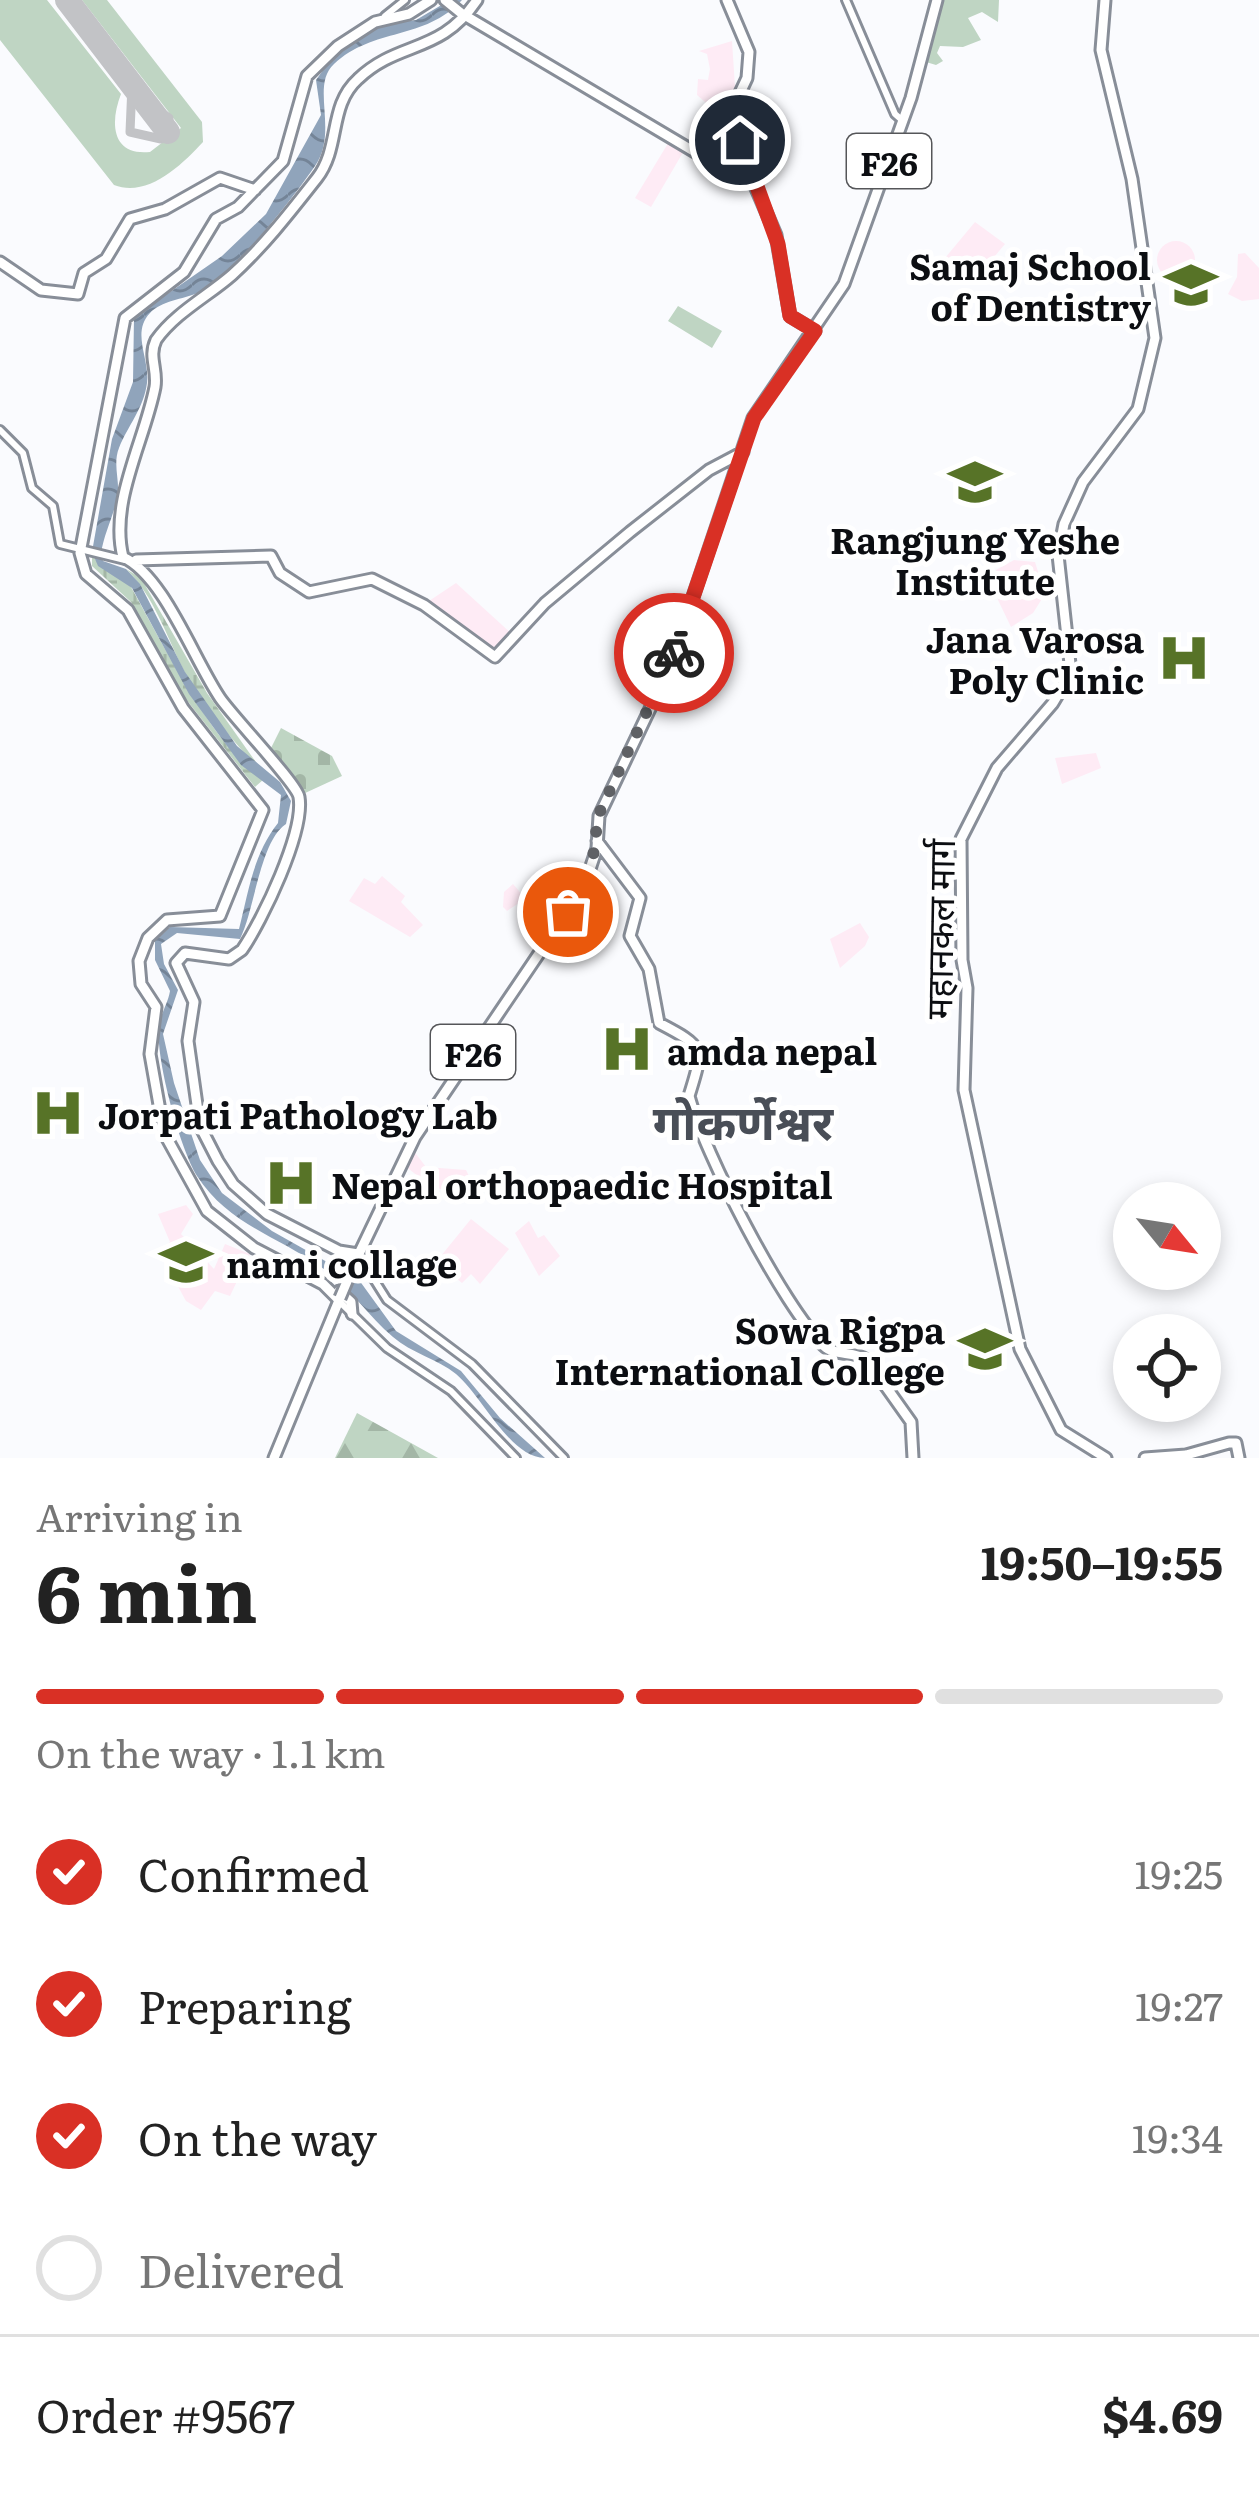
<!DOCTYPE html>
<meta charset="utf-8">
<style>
:root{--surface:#fff;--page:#f2f2f2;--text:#222;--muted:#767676;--line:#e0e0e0;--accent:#d93025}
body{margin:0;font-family:Literata,"Noto Sans Devanagari",serif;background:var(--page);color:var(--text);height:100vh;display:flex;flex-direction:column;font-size:45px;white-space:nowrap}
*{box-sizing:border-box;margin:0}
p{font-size:39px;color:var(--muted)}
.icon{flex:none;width:66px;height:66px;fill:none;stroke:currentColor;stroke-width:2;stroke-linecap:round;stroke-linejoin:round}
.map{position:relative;height:1458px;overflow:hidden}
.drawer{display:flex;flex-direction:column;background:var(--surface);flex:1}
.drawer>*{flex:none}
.needle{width:78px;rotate:120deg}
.tools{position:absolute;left:1113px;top:1182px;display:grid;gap:24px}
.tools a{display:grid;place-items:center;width:108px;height:108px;border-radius:50%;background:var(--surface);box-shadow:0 6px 18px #0003;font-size:60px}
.pin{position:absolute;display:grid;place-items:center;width:102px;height:102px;color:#fff;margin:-51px;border:6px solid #fff;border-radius:50%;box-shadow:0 3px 12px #0007}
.courier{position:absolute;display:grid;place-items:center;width:120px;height:120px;margin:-60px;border:9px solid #d93025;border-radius:50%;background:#fff;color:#222;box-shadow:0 3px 15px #0007}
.overview em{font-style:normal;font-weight:700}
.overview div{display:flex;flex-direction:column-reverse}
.overview{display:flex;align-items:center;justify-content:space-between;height:204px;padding:0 36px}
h1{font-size:78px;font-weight:700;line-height:90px}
.bar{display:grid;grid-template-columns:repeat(4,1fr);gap:18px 12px;align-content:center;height:144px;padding:0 36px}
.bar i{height:15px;border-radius:9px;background:var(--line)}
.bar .active{background:var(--accent)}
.bar p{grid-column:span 4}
.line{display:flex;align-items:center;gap:30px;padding:0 36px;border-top:3px solid var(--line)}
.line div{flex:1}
ol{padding:0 36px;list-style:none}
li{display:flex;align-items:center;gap:36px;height:132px}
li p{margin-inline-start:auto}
li .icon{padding:12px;border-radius:50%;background:var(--accent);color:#fff;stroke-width:4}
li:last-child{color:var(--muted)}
li i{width:66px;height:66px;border:6px solid var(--line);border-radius:50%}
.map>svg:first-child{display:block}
.education{fill:#feebf5}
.green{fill:#bfd5c3}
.forest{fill:url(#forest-firs)}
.wetland{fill:url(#wetland-marsh)}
.cemetery{fill:url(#cemetery-stones)}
.water{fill:url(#water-waves)}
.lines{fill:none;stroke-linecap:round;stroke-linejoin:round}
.taxiway{stroke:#c2c3c6;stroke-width:9}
.runway{stroke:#c2c3c6;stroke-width:24}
.minor-casing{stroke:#888e98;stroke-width:12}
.major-casing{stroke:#888e98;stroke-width:15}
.minor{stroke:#fff;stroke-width:6}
.major{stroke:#fff;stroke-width:9}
.major-bridge-casing{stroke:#888e98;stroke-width:15;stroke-linecap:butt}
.major-bridge{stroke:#fff;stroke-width:9}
.done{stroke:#5f6165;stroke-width:12;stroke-dasharray:0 21.6}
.route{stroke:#d93025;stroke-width:15}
.labels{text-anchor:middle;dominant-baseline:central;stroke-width:10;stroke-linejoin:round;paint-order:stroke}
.shield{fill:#fff;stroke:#555659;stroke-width:3}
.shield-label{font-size:33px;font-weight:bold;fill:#0c0e12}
.poi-label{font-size:36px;font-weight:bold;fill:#0c0e12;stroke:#fff;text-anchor:start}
.street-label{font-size:36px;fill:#0c0e12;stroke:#fff}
.district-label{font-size:48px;font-weight:bold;fill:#494e57;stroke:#fff}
</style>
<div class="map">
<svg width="1259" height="1458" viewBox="0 0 1259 1458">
<defs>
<pattern id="forest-firs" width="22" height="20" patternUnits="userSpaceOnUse" patternTransform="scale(3)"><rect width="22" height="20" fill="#bfd5c3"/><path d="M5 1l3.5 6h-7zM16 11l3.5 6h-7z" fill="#a3b6a6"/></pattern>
<pattern id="wetland-marsh" width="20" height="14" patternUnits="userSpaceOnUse" patternTransform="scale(3)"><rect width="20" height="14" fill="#bfd5c3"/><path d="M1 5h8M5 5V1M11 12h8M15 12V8" fill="none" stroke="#a3b6a6"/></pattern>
<pattern id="cemetery-stones" width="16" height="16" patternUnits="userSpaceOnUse" patternTransform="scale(3)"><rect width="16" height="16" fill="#bfd5c3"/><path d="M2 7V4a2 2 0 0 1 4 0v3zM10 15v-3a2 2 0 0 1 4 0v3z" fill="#a3b6a6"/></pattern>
<pattern id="water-waves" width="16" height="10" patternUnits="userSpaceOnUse" patternTransform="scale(3)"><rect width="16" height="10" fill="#90a4bb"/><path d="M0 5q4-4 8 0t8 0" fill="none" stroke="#748497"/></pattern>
</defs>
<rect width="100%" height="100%" fill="#fafbfe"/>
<!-- education -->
<path class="education" d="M732,41L735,87L720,115L697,95L698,79L708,80L710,69L707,54L699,51Z
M670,140L685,149L651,207L635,198Z
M975,222L1005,244L973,282L945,258Z
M1157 260a19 19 0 1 1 38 0a19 19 0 1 1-38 0Z
M1245,253L1259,268V299L1242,301L1228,294L1237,277L1238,254Z
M1014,560L1035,562L1045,594L1033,613L1011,627L998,600L1002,589L996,570Z
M456,583L513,635L494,655L429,601Z
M1096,753L1101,768L1062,784L1055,758Z
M382,876L405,896L401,902L423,925L410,937L349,901L364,878L375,884Z
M513,884L525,898L543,890L561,909L546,932L536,916L523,920L518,911L522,901L507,911L503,907L504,892Z
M860,923L869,937L865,946L840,968L830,939Z
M413,1150L426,1167L466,1170L479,1197L459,1199L423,1180L405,1166Z
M186,1205L193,1214L181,1234L214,1269L225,1244L250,1254L230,1296L215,1291L201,1310L186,1301L159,1252L170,1242L158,1214Z
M471,1219L509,1249L480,1284L471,1274L462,1283L436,1262Z
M529,1221L538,1238L544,1235L560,1256L539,1276L515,1233Z"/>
<!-- green -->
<path class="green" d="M0,0H47L121,94C110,122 111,156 150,152L181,128L82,0H107L202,122L203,142C181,166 147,198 114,185L0,40Z
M942,0H999L998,22L982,12L968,18L981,40L963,47L940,46L937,53L943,61L936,65L926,62Z
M678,306L722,331L712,348L668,321Z"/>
<!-- forest -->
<path class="forest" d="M357,1413L438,1458H335Z"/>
<!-- wetland -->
<path class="wetland" d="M92,552C99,575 121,569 131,587C161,640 214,750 264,779L255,787L185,698L131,602L92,566Z
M126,569L141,578L207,693L260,768C241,754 194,691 183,669C166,635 154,596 126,569Z"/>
<!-- cemetery -->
<path class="cemetery" d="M281,728L332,756L342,776L303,794L269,752Z"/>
<!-- water -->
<path class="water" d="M450,0H462C424,41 374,27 334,64C310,86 339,131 315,166C296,194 228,282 198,293C183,299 161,301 150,313C131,333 150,359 147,383C144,408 127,427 119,448C113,463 119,478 118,493C115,514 104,532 101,554L103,561L126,569L140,584L185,672L237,746L280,782L291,801L286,824C260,841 255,909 240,939L177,933L161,944L164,964L178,990L163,1034L174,1083L200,1160L222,1193L272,1231L359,1280L396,1331L461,1371L500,1418L545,1458C510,1458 483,1397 456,1374C438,1359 411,1353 393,1337C367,1315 350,1287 321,1267C277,1236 228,1224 197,1176C180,1148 155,1058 159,1026C161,1013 168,1003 170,991L155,960V941L170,927L239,929C249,890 253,855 278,823L281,795L241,765L189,694L132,588L98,566L92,552L112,439L133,382L134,317L222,256L266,214L321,115L316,80L336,52L378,25L416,20Z"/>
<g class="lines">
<!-- taxiway -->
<path class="taxiway" d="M132,85L130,132L161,139L168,132L169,118L144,101"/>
<!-- runway -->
<path class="runway" d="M67,0L168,132"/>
<!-- minor casing -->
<g class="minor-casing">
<path id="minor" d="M846,0L895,114L903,121
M385,16L405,0
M0,430L23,453L32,488L53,506L60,544L125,560
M370,1273L387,1300L472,1364L564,1458
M340,1302L387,1348L451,1391L516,1458"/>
</g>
<!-- major casing -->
<g class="major-casing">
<path id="major" d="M445,0L461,13
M727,0L749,52L747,78L732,110L746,165L776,235L790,316L815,331
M1105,0L1101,50L1132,179L1155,338L1138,409L1083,482L1064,524L1058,555L1071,673L1053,703L997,768L961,839L962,960L967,988L964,1090L1020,1349L1061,1430L1106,1458
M466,16L732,174L746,165
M0,262L41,290L78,294L84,273L106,259L130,219L165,209L220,178L255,190
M136,560L271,556L280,573L309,592L372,579L424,605L495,657L545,603L630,532L709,470L743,452
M597,841L640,898L630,936L649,969L659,1023C705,1047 704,1048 689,1096C704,1153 783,1306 824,1346C834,1356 854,1351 867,1360L911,1422L913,1458
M358,1254L339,1251L267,1214L233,1184L218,1161L200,1126L188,1041L194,1002L176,963L185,953L229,959L242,950C262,921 305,832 299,797C297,784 233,717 220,698C193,658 164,576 123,557C109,502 145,440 155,387C158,369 148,357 156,340C175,313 208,296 232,275C264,246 291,211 317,178C341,147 328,106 358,79C399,40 440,55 477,0
M356,1260L415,1137L584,887L597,848L599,816L668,671L753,418L844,284L911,98L937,0
M339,1291L351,1302L352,1314
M339,1300L323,1284L254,1248L207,1211L164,1133L150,1054L156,1007L141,984L139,961L148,938L167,920L220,916L263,810L183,708L128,610L86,574L80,553L125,318L184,272L216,219L238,207L283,161L307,76L338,46L375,22L409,14L431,0
M274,1458L340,1298
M1145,1458L1186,1455L1229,1443H1236L1239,1458"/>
</g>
<!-- minor -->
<use href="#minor" class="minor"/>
<!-- major -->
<use href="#major" class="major"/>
<!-- major-bridge casing -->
<g class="major-bridge-casing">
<path id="major-bridge" d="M340,1298L356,1260"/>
</g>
<!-- major-bridge -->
<use href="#major-bridge" class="major-bridge"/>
</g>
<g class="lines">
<!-- done -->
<path class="done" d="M568,912L592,866L598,816L674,653"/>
<!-- route -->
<path class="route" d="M674,653L754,418L815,331L790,316L778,244L740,140"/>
</g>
<!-- icons -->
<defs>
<g id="university-bare" transform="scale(4.14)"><path d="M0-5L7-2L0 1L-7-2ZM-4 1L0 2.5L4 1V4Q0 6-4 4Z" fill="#577327" stroke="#fff" stroke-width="2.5" paint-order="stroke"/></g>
<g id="hospital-bare" transform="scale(4.14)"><path d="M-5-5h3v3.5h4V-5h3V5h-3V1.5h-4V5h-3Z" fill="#577327" stroke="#fff" stroke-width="2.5" paint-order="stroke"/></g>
</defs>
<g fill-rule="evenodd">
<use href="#university-bare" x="1191" y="285"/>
<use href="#university-bare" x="975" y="482"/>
<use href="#hospital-bare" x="1184" y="658"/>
<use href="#hospital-bare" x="627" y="1049"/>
<use href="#hospital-bare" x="58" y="1113"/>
<use href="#hospital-bare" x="291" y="1183"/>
<use href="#university-bare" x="186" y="1262"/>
<use href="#university-bare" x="985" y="1349"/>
</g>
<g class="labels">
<!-- shield labels -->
<g class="shield">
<rect x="847" y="134" width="84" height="54" rx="9"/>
<rect x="431" y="1025" width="84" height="54" rx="9"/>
</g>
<g class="shield-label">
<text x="889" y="161">F26</text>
<text x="473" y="1052">F26</text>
</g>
<!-- poi labels -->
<g class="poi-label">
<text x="1151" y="264" text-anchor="end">Samaj School<tspan x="1151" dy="41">of Dentistry</tspan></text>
<text x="975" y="538" text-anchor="middle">Rangjung Yeshe<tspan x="975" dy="41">Institute</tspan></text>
<text x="1144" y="637" text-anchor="end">Jana Varosa<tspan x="1144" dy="41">Poly Clinic</tspan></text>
<text x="667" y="1049">amda nepal</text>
<text x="98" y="1113">Jorpati Pathology Lab</text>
<text x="331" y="1183">Nepal orthopaedic Hospital</text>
<text x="226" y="1262">nami collage</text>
<text x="945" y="1328" text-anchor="end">Sowa Rigpa<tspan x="945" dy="41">International College</tspan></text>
</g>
<!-- street labels -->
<g class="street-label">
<text transform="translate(938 929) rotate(-89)">महानकल मार्ग</text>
</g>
<!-- district labels -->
<g class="district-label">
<text x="743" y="1119">गोकर्णेश्वर</text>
</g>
</g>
</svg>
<div class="tools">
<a><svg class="needle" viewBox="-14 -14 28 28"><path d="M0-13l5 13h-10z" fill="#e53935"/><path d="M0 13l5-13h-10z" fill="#767676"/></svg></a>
<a><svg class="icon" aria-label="locate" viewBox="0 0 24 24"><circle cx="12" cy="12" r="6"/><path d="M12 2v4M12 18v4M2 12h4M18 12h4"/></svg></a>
</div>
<div class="pin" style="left:568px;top:912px;background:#ea580c"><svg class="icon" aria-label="bag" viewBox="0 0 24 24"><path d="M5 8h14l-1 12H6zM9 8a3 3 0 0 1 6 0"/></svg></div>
<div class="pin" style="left:740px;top:140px;background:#1f2937"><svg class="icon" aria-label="home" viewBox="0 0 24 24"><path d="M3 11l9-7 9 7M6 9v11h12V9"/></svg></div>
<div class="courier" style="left:674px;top:653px"><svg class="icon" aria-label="bike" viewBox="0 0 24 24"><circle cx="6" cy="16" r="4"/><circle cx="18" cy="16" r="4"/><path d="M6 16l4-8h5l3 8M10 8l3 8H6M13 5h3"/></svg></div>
</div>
<section class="drawer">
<div class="overview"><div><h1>6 min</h1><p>Arriving in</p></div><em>19:50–19:55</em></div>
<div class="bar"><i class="active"></i><i class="active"></i><i class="active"></i><i></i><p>On the way · 1.1 km</p></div>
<ol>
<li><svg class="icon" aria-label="check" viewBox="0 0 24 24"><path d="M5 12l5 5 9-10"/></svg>Confirmed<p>19:25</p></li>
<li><svg class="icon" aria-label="check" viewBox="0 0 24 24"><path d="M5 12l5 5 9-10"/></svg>Preparing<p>19:27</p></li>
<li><svg class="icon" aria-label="check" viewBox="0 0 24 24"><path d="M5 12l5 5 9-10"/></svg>On the way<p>19:34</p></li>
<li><i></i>Delivered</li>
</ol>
<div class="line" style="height:156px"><div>Order #9567</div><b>$4.69</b></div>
</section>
